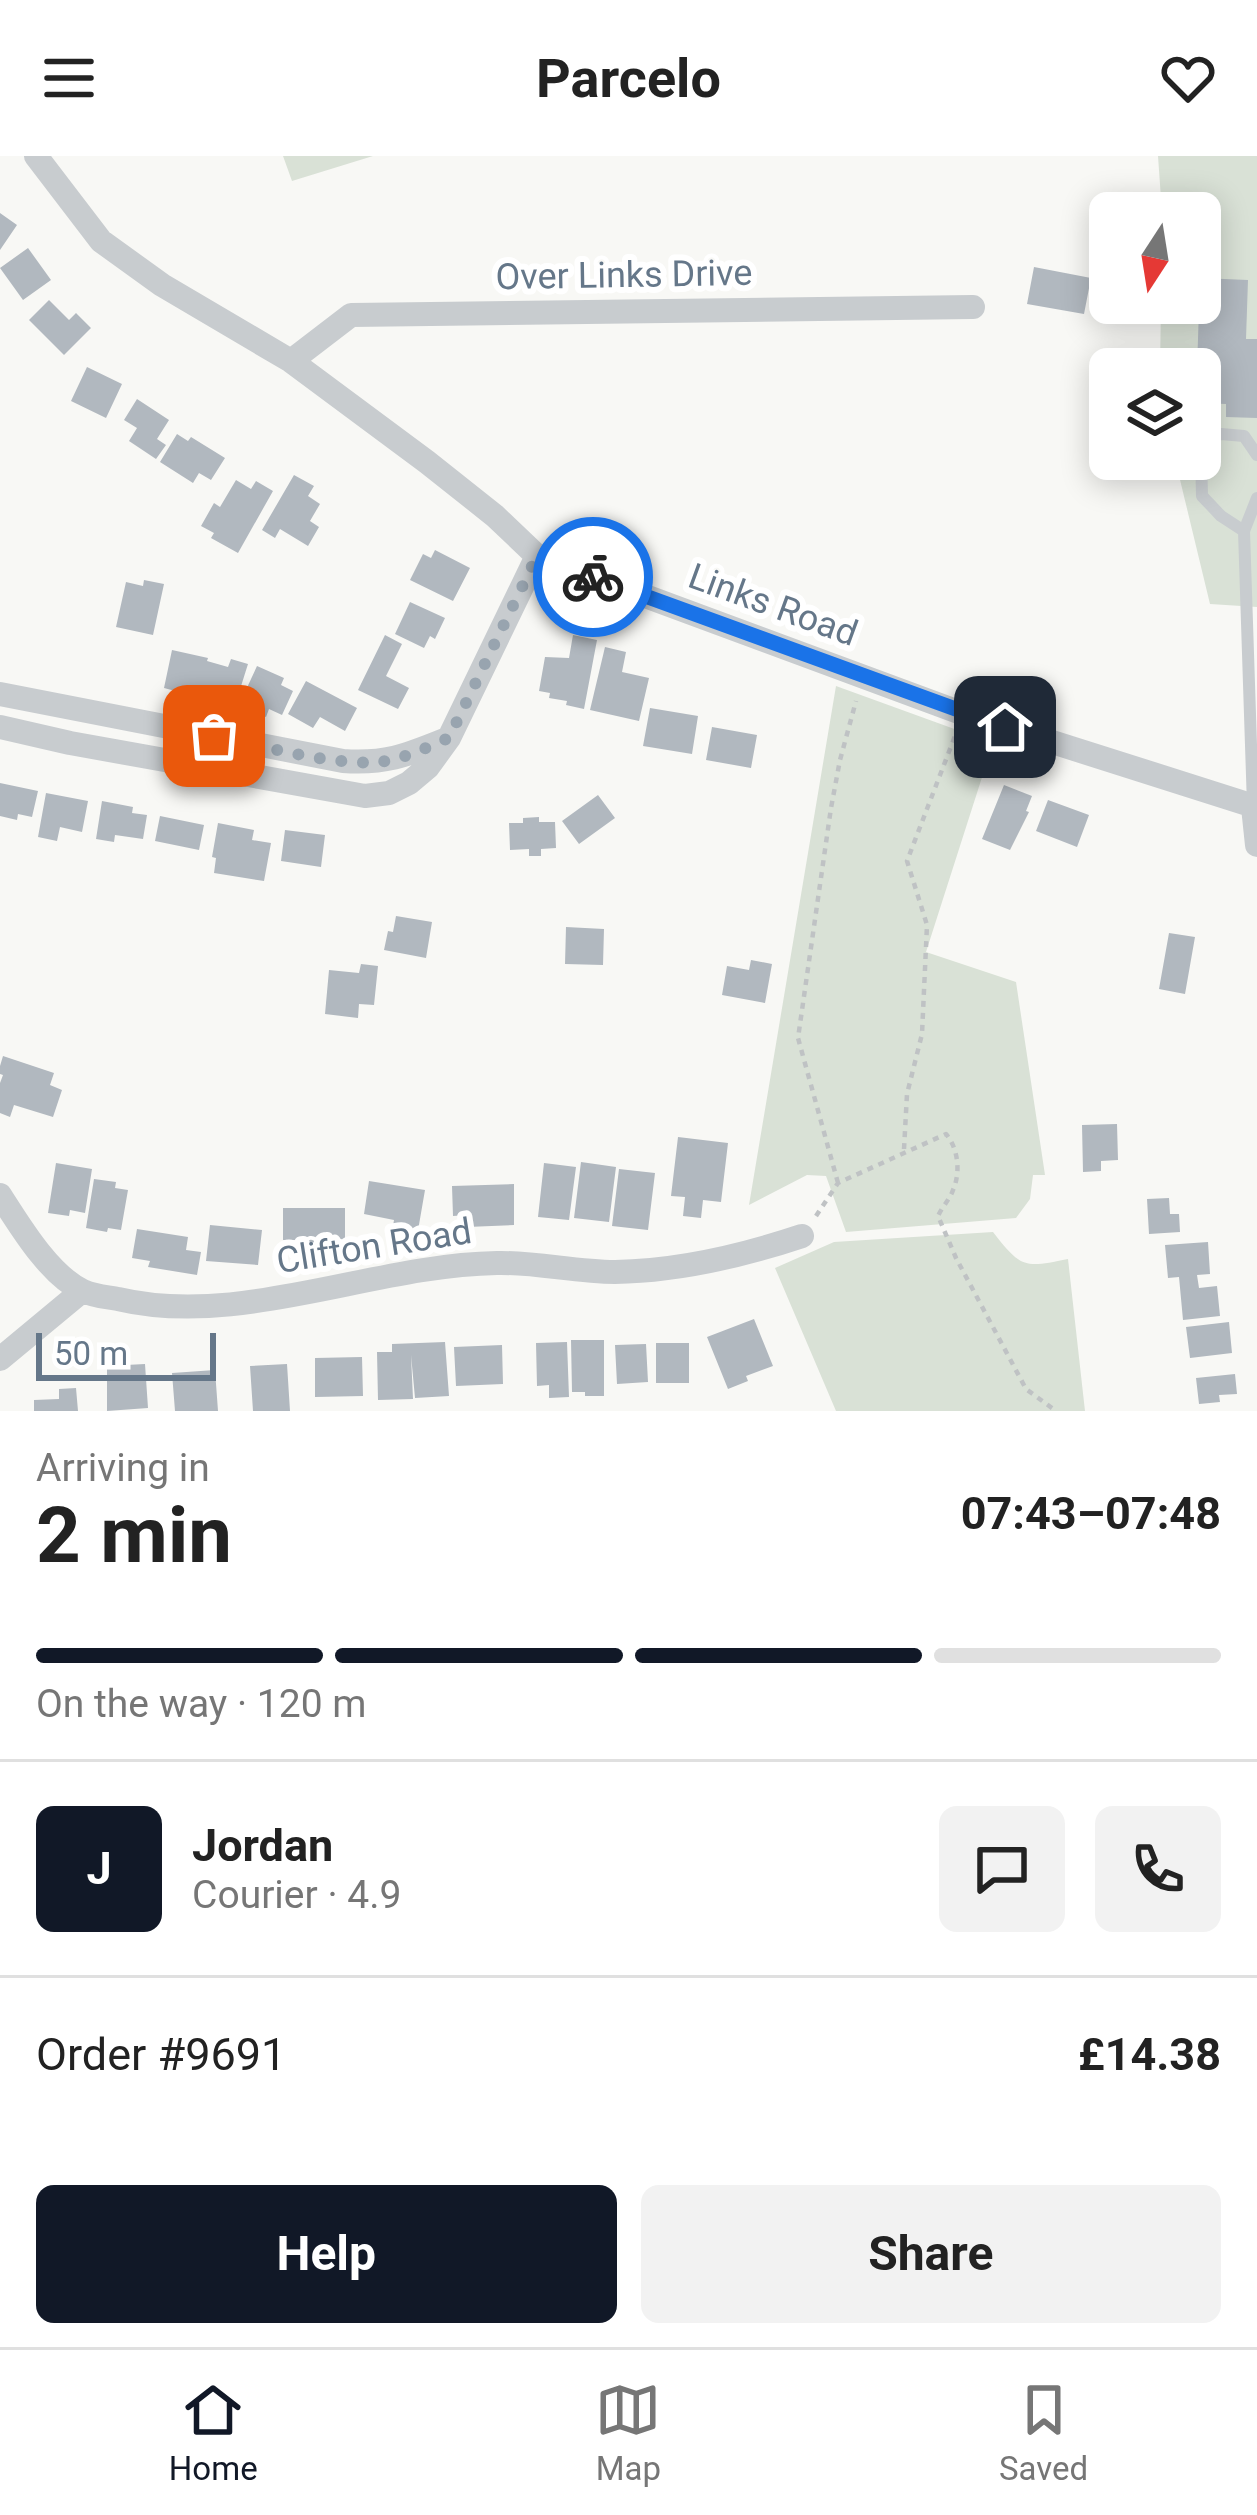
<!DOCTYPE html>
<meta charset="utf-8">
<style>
:root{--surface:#fff;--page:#f2f2f2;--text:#222;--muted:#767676;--line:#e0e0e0;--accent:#111827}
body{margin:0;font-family:Roboto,sans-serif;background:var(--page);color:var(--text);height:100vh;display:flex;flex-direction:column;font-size:45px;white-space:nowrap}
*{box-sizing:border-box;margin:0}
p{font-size:39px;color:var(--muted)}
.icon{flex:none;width:66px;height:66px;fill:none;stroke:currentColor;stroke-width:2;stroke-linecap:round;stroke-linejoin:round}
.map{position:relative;height:1255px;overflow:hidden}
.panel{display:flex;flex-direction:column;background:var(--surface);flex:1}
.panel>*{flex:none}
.needle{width:78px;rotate:192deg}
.buttons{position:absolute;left:1089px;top:36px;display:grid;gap:24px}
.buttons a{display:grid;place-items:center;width:132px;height:132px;border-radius:18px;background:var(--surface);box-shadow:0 6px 30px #0003;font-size:60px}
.scale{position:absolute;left:36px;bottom:30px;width:180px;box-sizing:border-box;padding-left:12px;border:6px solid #657789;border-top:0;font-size:33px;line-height:42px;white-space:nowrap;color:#657789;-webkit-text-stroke:9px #fff;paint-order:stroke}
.pin{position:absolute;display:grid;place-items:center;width:102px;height:102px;color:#fff;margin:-51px;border-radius:24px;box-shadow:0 6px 18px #0006}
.courier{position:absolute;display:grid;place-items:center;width:120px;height:120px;margin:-60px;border:9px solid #1a73e8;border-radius:50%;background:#fff;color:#222;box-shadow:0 3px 15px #0007}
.overview em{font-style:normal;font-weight:700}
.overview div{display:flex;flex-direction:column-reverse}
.overview{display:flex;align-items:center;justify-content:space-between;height:204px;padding:0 36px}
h1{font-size:78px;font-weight:700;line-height:90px}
.bar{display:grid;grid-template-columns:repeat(4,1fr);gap:18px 12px;align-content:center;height:144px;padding:0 36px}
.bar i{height:15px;border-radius:9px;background:var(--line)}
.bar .active{background:var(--accent)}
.bar p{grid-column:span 4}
.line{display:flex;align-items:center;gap:30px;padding:0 36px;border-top:3px solid var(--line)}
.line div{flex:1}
.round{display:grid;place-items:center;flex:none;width:126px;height:126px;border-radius:18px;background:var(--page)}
.action{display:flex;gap:24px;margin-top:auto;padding:24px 36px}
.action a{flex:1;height:138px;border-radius:18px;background:var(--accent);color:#fff;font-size:48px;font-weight:700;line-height:138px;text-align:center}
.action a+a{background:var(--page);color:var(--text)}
header{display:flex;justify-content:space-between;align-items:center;height:156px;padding:0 36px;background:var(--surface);font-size:54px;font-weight:700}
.menu{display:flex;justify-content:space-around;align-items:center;height:168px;border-top:3px solid var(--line);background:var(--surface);font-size:33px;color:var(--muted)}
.menu a{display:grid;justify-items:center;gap:6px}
.menu .active{color:var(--accent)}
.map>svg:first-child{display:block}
.green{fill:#d9e1d6}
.building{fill:#b1b8bf}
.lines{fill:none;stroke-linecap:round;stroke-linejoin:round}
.path{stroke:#bfc2c4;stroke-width:4.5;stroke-dasharray:6 6;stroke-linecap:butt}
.service{stroke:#c8cccf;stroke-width:12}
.minor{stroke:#c8cccf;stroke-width:24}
.done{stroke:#98a4af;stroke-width:12;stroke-dasharray:0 21.6}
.route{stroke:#1a73e8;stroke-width:15}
.labels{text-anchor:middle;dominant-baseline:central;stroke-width:12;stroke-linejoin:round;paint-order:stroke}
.street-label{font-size:36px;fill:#657789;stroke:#fff}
</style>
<header><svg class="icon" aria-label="menu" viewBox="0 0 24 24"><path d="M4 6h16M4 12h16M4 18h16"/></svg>Parcelo<svg class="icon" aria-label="heart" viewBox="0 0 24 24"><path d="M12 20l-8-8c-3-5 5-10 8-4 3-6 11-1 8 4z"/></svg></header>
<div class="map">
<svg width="1257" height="1255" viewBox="0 0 1257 1255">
<rect width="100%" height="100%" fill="#f8f8f5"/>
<!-- green -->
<path class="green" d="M283,0H373L292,25Z
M1158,0H1257V451L1210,448L1175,303H1200V213H1160L1161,147H1200V57H1162Z
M836,530L993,587L926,796L1016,826L1045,1019H1033L1030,1043L1016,1062L846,1076L826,1020L807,1019L749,1049Z
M993,1076C1021,1112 1024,1112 1068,1103L1085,1255H836L775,1112L834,1086Z"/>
<!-- building -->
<path class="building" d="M0,57L17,69L0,94Z
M28,92L51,124L23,144L0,112Z
M1034,111L1091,122L1084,158L1027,148Z
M1200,122L1248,124L1246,183H1257V262L1226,261V248L1200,247V213H1197Z
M49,144L69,164L76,157L91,172L64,199L29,164Z
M87,211L122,228L106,262L71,245Z
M137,243L169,264L157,283L166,289L156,303L129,285L137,272L124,264Z
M177,278L188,285L191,281L225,302L211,324L199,317L193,327L160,306Z
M294,319L314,330L308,340L320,348L310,365L319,371L308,390L280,373L275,382L262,374Z
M236,324L251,333L256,325L273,335L238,397L211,382L214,377L201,370L214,347L220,351Z
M435,394L470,412L453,445L410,424L423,398L431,402Z
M144,424L164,428L153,479L116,471L126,426L143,430Z
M410,446L445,462L435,483L430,480L424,492L395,478Z
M385,479L402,488L386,520L409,532L398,553L358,534Z
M573,479L597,484L584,553L566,549L567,545L549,542L550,537L539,535L545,501L569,502Z
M605,491L626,496L622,516L649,522L639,565L590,554Z
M172,494L208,502L207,505L228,511L231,503L248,508L236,546L219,541L221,533L213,530L211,542L200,539L199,544L178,539L179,536L164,532Z
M257,510L284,522L281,529L293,535L282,559L269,553L266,561L239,549Z
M306,525L357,552L345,575L320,561L313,572L288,558Z
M650,552L698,560L692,598L643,590Z
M712,571L757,579L751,612L706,604Z
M0,627L38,635L32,661L18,658L17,664L0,660Z
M1004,629L1032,640L1026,655L1029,656L1010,694L982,683Z
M46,637L88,645L82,676L60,671L57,685L38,681Z
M598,639L615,662L579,688L562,665Z
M1048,644L1089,659L1077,691L1036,675Z
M102,645L133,651L132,657L147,659L143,683L115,679L114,686L96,683Z
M160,660L204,669L199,694L155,685Z
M539,661V666H555L556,692L541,693V700H529V693L510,694L509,667H523V662Z
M218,667L254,674L252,684L271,687L264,725L214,717L216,702L212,701Z
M285,674L325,679L321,711L281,705Z
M396,760L432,766L426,802L384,794L388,775L393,776Z
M566,771L604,773L603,809L565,808Z
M1169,777L1195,781L1185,838L1159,833Z
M751,804L772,808L765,847L722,839L727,810L749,814Z
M361,808L378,810L374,849L359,848L358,862L325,858L329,814L359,817Z
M3,900L54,917L50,929L62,934L53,961L14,949L10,961L0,957V927L3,919L0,918V910Z
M1117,968L1118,1004L1101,1005V1015L1083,1016L1082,969Z
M678,981L728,987L721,1046L703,1044L701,1062L683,1060L685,1041L671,1040Z
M581,1006L616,1011L609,1066L574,1062Z
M56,1007L92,1013L85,1057L70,1054L69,1060L48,1057Z
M544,1007L576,1011L569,1064L538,1061Z
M619,1013L655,1017L648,1074L612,1070Z
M94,1023L116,1026L115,1032L128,1034L121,1074L108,1072L107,1076L86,1072Z
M369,1025L425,1034L416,1086L391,1082L394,1064L364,1058Z
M514,1028V1069L467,1071V1059L453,1060L452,1030Z
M1169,1042L1170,1058H1179L1180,1076L1149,1078L1147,1043Z
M283,1052H345V1095H297V1084H283Z
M210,1069L262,1074L258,1109L206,1105Z
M137,1073L188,1081L186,1094L201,1096L197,1119L148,1111L150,1105L132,1102Z
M1208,1086L1210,1118L1197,1119L1199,1132L1217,1130L1220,1160L1183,1164L1179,1121L1168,1122L1165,1089Z
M754,1163L773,1210L746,1220L748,1225L728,1233L707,1181Z
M1229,1166L1232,1197L1190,1202L1186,1171Z
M571,1184H604V1240H585V1236H572Z
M445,1186L449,1240L415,1242L411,1199L413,1243L378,1244L377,1196H392V1188Z
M567,1186L569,1241L549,1242V1229L537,1230L536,1187Z
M656,1187H689V1227H656Z
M646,1188L648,1226L617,1228L615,1189Z
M502,1189L503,1228L456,1230L454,1191Z
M362,1201L363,1240L315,1241V1202Z
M145,1208L148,1252L107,1255V1210Z
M287,1208L290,1255H253L250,1210Z
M215,1214L218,1255H175L172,1217Z
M1235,1218L1237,1238L1219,1239L1220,1246L1199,1248L1196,1222Z
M76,1232L78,1255H34V1244L59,1243V1233Z"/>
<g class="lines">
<!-- path -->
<path class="path" d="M904,993L907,938L922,878L927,769L907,705L955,580
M838,1027L798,882L831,652L840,604L856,545
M816,1060L838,1027L946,978C958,992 961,1016 953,1034C950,1043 942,1051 938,1060L956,1102L1026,1233L1056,1255"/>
<!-- service -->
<path class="service" d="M1244,375L1221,360L1202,340L1201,295L1207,283L1221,278L1244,280L1257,299
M1253,650L1244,375L1257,342"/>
<!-- minor -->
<path class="minor" d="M36,0L101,85L162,129L291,205L427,306L495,360L537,400L964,558L1257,651
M291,205L351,159L973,151
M0,538L343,605C387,608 407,599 447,583
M0,571L70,587L365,640L389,637L409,627L428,611L449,582L537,400
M1253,651L1257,689
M0,1039C20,1070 49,1119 83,1135C93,1140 107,1141 118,1143C240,1172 372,1109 497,1107C536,1106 575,1116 615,1116C679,1115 742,1100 802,1080
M0,1203L82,1135"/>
</g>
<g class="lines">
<!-- done -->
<path class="done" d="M214,580C261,589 351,616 395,603C414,598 432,589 449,582L537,400L593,421"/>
<!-- route -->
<path class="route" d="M593,421L1005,571"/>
</g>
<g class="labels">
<!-- street labels -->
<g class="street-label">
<text transform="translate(624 119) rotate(-1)">Over Links Drive</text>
<text transform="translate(773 449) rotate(20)">Links Road</text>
<text transform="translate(374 1090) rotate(-9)">Clifton Road</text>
</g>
</g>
</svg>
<div class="buttons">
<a><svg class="needle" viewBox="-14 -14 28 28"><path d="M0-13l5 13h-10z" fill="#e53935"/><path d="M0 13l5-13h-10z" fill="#767676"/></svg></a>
<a><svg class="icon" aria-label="layers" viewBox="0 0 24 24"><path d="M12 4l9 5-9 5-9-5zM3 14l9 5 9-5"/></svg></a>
</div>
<div class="scale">50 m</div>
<div class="pin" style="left:214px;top:580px;background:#ea580c"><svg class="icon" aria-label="bag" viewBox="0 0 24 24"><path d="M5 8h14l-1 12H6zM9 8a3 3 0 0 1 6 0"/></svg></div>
<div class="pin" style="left:1005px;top:571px;background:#1f2937"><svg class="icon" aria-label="home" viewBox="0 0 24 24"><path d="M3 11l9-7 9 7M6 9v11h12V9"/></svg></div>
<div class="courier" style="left:593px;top:421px"><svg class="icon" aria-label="bike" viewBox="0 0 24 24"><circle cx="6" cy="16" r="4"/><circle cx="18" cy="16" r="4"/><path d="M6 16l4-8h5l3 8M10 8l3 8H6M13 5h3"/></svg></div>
</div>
<section class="panel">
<div class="overview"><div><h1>2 min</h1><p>Arriving in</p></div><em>07:43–07:48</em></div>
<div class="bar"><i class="active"></i><i class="active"></i><i class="active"></i><i></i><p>On the way · 120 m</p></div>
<div class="line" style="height:216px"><b class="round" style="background:var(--accent);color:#fff">J</b><div><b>Jordan</b><p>Courier · 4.9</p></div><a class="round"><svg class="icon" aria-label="chat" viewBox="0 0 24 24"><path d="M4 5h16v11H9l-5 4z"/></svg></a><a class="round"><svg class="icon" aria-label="phone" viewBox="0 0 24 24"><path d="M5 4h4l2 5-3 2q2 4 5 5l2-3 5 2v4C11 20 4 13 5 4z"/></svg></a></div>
<div class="line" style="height:156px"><div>Order #9691</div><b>£14.38</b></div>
<div class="action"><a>Help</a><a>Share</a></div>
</section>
<nav class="menu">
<a class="active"><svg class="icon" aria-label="home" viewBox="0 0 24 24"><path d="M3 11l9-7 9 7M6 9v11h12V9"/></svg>Home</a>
<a><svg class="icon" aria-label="map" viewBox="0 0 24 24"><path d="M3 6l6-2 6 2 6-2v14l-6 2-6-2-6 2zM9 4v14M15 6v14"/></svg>Map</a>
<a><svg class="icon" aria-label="saved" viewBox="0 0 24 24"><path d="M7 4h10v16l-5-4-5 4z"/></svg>Saved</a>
</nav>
